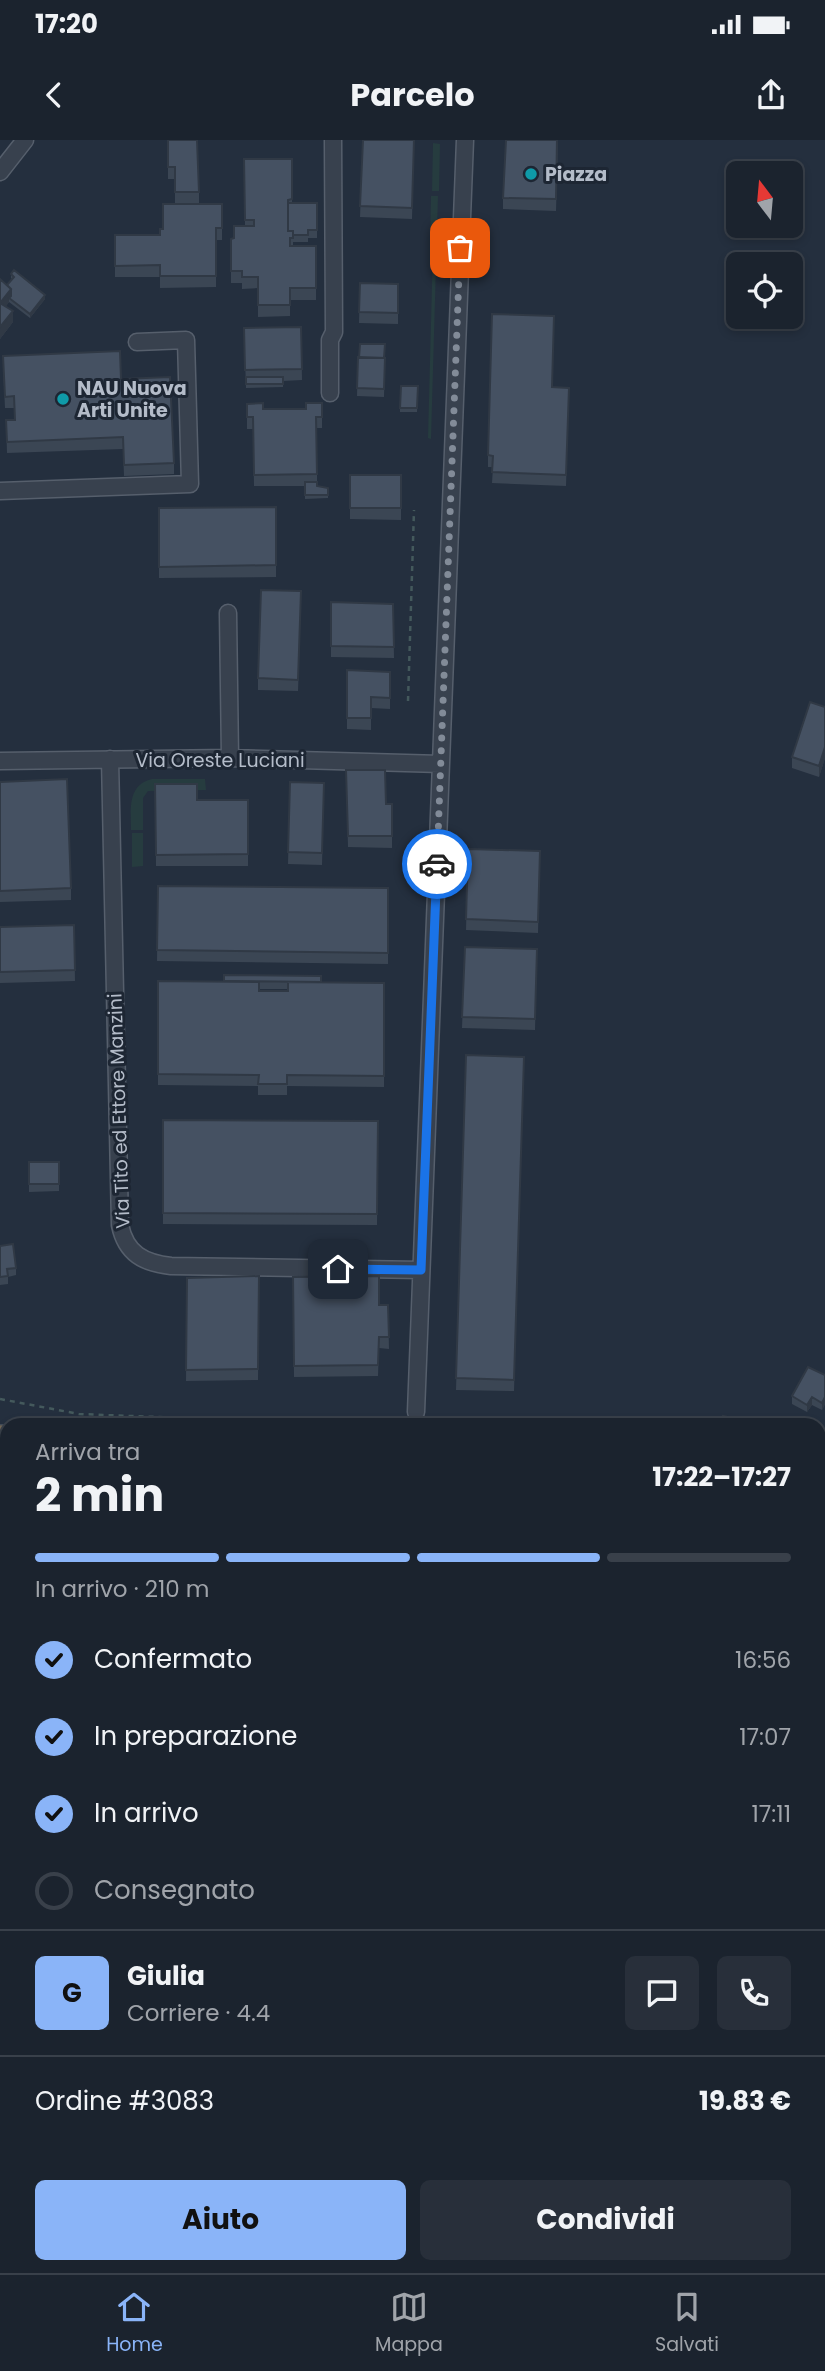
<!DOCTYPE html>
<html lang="it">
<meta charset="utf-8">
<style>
:root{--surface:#1b232e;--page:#282f3a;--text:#f1f3f6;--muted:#a0a4aa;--line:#39404a;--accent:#8ab4f8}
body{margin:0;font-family:Poppins,sans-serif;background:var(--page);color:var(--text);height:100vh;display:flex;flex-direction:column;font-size:26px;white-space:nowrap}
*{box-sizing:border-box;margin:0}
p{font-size:23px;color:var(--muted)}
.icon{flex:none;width:38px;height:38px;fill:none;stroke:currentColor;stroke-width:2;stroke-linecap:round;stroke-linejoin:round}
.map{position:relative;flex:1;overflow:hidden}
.side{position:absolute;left:0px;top:1278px;width:826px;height:856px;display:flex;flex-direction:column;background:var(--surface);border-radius:21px 21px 0 0;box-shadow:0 4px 10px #0003,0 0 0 2px var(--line)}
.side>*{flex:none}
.needle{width:46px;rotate:344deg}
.controls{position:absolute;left:726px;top:21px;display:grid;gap:14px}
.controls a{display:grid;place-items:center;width:77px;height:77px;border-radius:10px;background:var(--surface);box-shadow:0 4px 10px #0003,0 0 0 2px var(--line);font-size:35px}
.pin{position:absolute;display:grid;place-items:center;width:60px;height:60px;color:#fff;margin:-30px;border-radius:14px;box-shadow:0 4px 10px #0006}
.courier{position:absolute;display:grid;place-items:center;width:70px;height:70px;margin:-35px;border:5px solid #1a73e8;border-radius:50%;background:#fff;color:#222;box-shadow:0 2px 9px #0007}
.summary em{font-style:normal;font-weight:700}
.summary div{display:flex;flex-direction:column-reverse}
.summary{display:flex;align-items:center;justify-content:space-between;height:119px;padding:0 35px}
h1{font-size:46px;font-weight:700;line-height:52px}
.bar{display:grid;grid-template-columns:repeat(4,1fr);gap:10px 7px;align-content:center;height:84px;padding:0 35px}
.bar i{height:9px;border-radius:5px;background:var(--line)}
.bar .on{background:var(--accent)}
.bar p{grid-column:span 4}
.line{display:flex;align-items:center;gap:18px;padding:0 35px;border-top:2px solid var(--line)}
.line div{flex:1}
.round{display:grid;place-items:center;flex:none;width:74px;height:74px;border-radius:10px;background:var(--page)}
ol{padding:0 35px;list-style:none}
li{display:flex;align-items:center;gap:21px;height:77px}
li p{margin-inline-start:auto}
li .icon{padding:7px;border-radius:50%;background:var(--accent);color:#111;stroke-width:4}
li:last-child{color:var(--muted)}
li i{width:38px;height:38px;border:4px solid var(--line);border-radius:50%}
.primary-button{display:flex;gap:14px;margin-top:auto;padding:14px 35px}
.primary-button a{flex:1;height:80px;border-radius:10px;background:var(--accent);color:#111;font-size:28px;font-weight:700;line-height:80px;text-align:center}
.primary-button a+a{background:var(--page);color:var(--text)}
.status{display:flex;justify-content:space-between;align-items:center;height:49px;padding:0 35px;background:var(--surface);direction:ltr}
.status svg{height:19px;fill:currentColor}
header{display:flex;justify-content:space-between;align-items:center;height:91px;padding:0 35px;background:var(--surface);font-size:32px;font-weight:700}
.tabs{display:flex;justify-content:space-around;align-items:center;height:98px;border-top:2px solid var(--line);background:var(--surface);font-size:19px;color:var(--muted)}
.tabs a{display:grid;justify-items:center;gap:4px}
.tabs .on{color:var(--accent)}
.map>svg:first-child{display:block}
.green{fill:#263c3f}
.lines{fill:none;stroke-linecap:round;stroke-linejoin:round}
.minor-casing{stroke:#565f6c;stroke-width:19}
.major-casing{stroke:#414a57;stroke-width:24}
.highway-casing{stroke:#434c59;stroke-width:26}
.path{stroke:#44595c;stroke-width:2.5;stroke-dasharray:5 5;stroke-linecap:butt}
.minor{stroke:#38414e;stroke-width:16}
.major{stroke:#56606e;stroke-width:21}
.highway{stroke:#746855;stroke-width:23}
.wall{fill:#3b4654;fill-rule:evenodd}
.shaded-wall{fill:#303945}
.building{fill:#455162;stroke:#303945;stroke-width:2}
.done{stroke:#828b98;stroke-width:7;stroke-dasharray:0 12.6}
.route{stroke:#1a73e8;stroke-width:9}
.culture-dot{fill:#0f9aa8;stroke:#1d2633;stroke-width:2.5}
.labels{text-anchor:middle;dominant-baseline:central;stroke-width:6;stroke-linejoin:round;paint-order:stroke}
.poi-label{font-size:19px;font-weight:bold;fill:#b4bcc9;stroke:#1d2633;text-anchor:start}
.street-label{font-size:19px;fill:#b4bcc9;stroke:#1d2633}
</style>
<div class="status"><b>17:20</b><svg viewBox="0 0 49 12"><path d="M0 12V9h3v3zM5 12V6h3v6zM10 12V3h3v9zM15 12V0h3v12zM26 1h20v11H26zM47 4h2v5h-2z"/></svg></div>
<header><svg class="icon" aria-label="back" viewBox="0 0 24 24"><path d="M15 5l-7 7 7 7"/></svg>Parcelo<svg class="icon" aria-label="share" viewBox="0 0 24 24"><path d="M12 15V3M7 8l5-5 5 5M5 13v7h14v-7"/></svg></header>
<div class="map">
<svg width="825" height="2133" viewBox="0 0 825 2133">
<rect width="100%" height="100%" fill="#242f3e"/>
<!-- green -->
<path class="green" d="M433,3L440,4L439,51H432Z
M431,56H438L431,299L428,298L433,106L430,105Z
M152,639H205L206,650L148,651L143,658V690H131C131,669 127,645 152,639Z
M132,693H143V726L132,727Z"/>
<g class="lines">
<!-- minor casing -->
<g class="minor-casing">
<path id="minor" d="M0,32L25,0
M330,253V200L334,192L333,0
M0,351L190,344L186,200L137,202
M228,473L230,618
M110,619L120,1085C126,1114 144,1123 171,1126L421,1130
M0,621L230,618L441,624
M416,1272L465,0
M0,1628H7
M819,1795L825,1800
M819,1962L825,1965
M633,2133L634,2126"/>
</g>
<!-- major casing -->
<g class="major-casing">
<path id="major" d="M819,1726L825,1715
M469,2133L475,2126"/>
</g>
<!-- highway casing -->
<g class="highway-casing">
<path id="highway" d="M0,1297H7
M0,1317H7
M819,1501L825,1505
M819,1525L825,1529
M819,1550L825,1555
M819,1582L825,1586"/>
</g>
<!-- path -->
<path class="path" d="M408,561L414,370
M0,1259L79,1274L341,1284"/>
<!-- minor -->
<use href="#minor" class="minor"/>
<!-- major -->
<use href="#major" class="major"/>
<!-- highway -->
<use href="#highway" class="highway"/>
</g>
<!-- wall -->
<path class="wall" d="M168,0L199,52V63H175V39H168Z
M363,0H414L412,79L360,77Z
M558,0L556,71L503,69V58Z
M244,19H292V63H317V98H308V102H293V106H316V160H290V176L258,177V148L242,149V143H231V99L234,98L245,86Z
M222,64V100H216V147L160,148V137H115V95H160Z
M11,134L45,159L30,178L9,162L6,166L13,182L0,199V139L7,145L12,139L11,138Z
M360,143L398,144V184L359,183Z
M301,187L302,240L283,241V247L246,248L244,188Z
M358,217L385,218L384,257L357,256Z
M3,227L121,239L174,323V334L124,336L123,309L7,313L6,280H14V268H5Z
M418,246L417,272H400V268Z
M552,247L569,248L566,346L492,343L493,327H488V315Z
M322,263V288H317V346L328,348V358L305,359V346H254L253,289H247V264L263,269H306Z
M350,335H401V380L350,379Z
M276,367V437L159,438V368Z
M331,462L393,464L394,518L331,517Z
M301,463L298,551L258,550V538Z
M347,530L390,532V569L371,568V590L347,589Z
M825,567V618L819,637L792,628V617Z
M346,630L386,664H392V708L348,707Z
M0,642L71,748V760L0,762Z
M290,642L324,643L322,725L288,724Z
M155,644L197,660H248V726H156Z
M468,709L540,711L538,793L466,790Z
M158,746L388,748V824L157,821Z
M74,785L75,841L0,843V787Z
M465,807L537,809L535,890L462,888Z
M158,841L384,843V947L287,946V955H258V946L158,945ZM259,849H288V851H259Z
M466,915L524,917L514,1251L456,1250Z
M163,980L378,981L377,1085L163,1084Z
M29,1022H59V1051L29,1052Z
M0,1106L16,1128V1135L8,1137V1144L0,1145Z
M259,1136L258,1240L186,1241L187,1138Z
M293,1137L379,1165H388L389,1209L379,1208L378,1236L294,1237Z
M825,1235V1264L822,1270L812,1265L807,1272L792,1264V1256Z
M2,1851H7V1887L0,1886Z
M2,1910L7,1911V1953H2Z
M0,1974H7V2008H0Z
M0,2022L7,2023V2067H0Z"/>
<!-- shaded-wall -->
<path class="shaded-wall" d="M11,149V160L9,158V162L0,174V163Z
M45,155V159L30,178V174Z
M13,171V182L0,199V187Z
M825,607V618L819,637V626Z
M812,1257V1265L807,1272V1265Z
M825,1257V1264L822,1270V1263Z
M825,1904V1915L820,1921V1910Z"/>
<!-- building -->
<path class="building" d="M168,0H197L199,52H175V27H168Z
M363,0H414L412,68L360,66Z
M506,0H557L556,59L503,58Z
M244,19H292V59L288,60V91H293V98H290V106H316V148H290V165H258V137H242V131H231V99L234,98V86H254V80H245Z
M288,63H317V90H308V95H293V91H288Z
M163,64H222V88H216V136H160V125L115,126V95H160V89H163Z
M14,130L45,155L30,174L9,158L11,156V149L7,145L14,137L11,134Z
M0,139L11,149L0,163L13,171L0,187Z
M360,143L398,144V173L359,172Z
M492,174L554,176L552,247L569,248L566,335L492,332L493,316L488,315Z
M301,187L302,229L245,230L244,188Z
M360,204H385L384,218H359Z
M120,211L121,239L170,237L174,323L124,325L123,297L7,302L6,280H15L14,256L5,257L3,216Z
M358,217L385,218L384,249L357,248Z
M246,237H283V244H246Z
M401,246H418L417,268H400Z
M263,263V269H306V263H322V277H316L317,334L254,335L253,277H247V264Z
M350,335H401V368H350Z
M305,342H317V346L328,348V355H305Z
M276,367V425L159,427V368Z
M261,450L301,451L298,540L258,538Z
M331,462L393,464L394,507L331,506Z
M347,530L390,532V558L371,557V578H347Z
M810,562L825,567V607L819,626L792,617Z
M346,630H385L386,664H392V696H348Z
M67,639L71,748L0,751V642Z
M290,642L324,643L322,713L288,712Z
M155,644H197V660H248V714L156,715Z
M468,709L540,711L538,782L466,779Z
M158,746L388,748V813L157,810Z
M74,785L75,830L0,832V787Z
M465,807L537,809L535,879L462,877Z
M224,835L321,836V842L224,841Z
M158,841L259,842V851H288V842L384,843V936L287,935V944H258L259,935L158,934Z
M466,915L524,917L514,1240L456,1238Z
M163,980L378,981L377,1074L163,1073Z
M29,1022H59V1044H29Z
M13,1104L16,1128L7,1129L8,1136L0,1137V1106Z
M259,1136L258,1229L186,1230L187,1138Z
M379,1136V1165H388L389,1197H379L378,1225L294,1226L293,1137Z
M808,1227L825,1235V1257L822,1263L812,1257L807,1265L792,1256Z
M723,1276L745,1281L744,1284H722Z
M2,1851H7V1879H0Z
M825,1874V1904L820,1910L819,1909V1880Z
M2,1910L7,1911V1945H2Z
M0,1974H7V2001H0Z
M0,2022L7,2023V2056H0Z"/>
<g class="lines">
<!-- done -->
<path class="done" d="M437,724L460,108"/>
<!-- route -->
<path class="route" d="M338,1129L421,1130L437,724"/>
</g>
<!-- markers -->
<g class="culture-dot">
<circle cx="531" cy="34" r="7"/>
<circle cx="63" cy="259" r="7"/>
</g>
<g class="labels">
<!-- poi labels -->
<g class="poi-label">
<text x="545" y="34">Piazza</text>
<text x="77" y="248">NAU Nuova<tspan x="77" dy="22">Arti Unite</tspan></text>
</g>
<!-- street labels -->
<g class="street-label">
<text x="220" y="620">Via Oreste Luciani</text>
<text transform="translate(119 971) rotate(-92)">Via Tito ed Ettore Manzini</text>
</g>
</g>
</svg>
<div class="controls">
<a><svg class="needle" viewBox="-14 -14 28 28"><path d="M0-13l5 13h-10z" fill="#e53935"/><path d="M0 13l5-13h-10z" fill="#a0a4aa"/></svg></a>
<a><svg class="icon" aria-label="locate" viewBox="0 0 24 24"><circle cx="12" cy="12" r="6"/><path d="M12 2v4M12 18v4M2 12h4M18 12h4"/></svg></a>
</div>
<div class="pin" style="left:460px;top:108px;background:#ea580c"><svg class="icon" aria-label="bag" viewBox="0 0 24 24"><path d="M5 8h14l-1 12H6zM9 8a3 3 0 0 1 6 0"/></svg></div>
<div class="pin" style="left:338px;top:1129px;background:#1f2937"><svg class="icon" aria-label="home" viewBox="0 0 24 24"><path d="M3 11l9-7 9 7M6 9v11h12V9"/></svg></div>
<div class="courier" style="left:437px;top:724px"><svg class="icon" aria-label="car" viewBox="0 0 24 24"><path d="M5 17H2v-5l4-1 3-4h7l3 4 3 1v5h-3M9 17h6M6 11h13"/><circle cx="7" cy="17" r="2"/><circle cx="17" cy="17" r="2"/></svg></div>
<section class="side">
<div class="summary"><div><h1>2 min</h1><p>Arriva tra</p></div><em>17:22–17:27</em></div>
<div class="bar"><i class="on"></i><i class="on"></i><i class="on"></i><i></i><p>In arrivo · 210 m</p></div>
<ol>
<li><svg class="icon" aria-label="check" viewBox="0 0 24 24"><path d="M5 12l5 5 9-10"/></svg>Confermato<p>16:56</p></li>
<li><svg class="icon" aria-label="check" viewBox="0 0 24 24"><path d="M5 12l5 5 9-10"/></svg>In preparazione<p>17:07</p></li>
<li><svg class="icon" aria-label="check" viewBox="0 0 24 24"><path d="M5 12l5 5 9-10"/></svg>In arrivo<p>17:11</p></li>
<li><i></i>Consegnato</li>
</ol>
<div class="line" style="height:126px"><b class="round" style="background:var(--accent);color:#111">G</b><div><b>Giulia</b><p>Corriere · 4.4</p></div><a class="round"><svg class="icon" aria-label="chat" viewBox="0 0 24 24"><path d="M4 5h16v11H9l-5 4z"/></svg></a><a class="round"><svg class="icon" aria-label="phone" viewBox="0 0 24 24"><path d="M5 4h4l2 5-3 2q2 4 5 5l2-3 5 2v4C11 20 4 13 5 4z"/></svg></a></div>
<div class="line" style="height:91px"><div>Ordine #3083</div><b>19.83 €</b></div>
<div class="primary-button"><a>Aiuto</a><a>Condividi</a></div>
</section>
</div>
<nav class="tabs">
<a class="on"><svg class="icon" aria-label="home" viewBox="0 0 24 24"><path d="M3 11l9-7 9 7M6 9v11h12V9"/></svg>Home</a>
<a><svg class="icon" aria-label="map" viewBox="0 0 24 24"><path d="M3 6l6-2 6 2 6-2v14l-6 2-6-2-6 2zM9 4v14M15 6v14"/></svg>Mappa</a>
<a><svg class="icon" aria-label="saved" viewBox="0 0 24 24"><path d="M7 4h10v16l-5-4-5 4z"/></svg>Salvati</a>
</nav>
